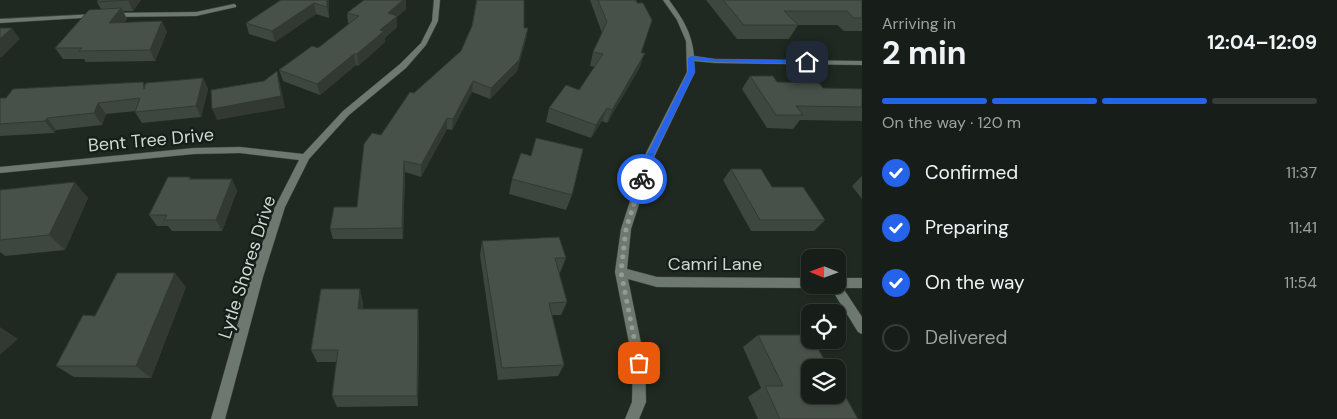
<!DOCTYPE html>
<meta charset="utf-8">
<style>
:root{--surface:#171e19;--page:#242b26;--text:#f1f3f6;--muted:#9ea2a2;--line:#363c38;--accent:#2563eb}
body{margin:0;font-family:"DM Sans",sans-serif;background:var(--page);color:var(--text);height:100vh;display:flex;flex-direction:column;font-size:19px;white-space:nowrap}
*{box-sizing:border-box;margin:0}
p{font-size:16px;color:var(--muted)}
.icon{flex:none;width:28px;height:28px;fill:none;stroke:currentColor;stroke-width:2;stroke-linecap:round;stroke-linejoin:round}
.map{position:relative;flex:1;overflow:hidden}
.sheet{display:flex;flex-direction:column;background:var(--surface);width:475px}
.sheet>*{flex:none}
.needle{width:32px;rotate:271deg}
.tools{position:absolute;left:801px;top:249px;display:grid;gap:10px}
.tools a{display:grid;place-items:center;width:45px;height:45px;border-radius:10px;background:var(--surface);box-shadow:0 1px 4px #0004,0 0 0 1px var(--line);font-size:25px}
.pin{position:absolute;display:grid;place-items:center;width:42px;height:42px;color:#fff;margin:-21px;border-radius:10px;box-shadow:0 2px 8px #0006}
.courier{position:absolute;display:grid;place-items:center;width:50px;height:50px;margin:-25px;border:4px solid #2563eb;border-radius:50%;background:#fff;color:#222;box-shadow:0 1px 6px #0007}
.head em{font-style:normal;font-weight:700}
.head div{display:flex;flex-direction:column-reverse}
.head{display:flex;align-items:center;justify-content:space-between;height:85px;padding:0 20px}
h1{font-size:32px;font-weight:700;line-height:38px}
.bar{display:grid;grid-template-columns:repeat(4,1fr);gap:8px 5px;align-content:center;height:60px;padding:0 20px}
.bar i{height:6px;border-radius:4px;background:var(--line)}
.bar .selected{background:var(--accent)}
.bar p{grid-column:span 4}
ol{padding:0 20px;list-style:none}
li{display:flex;align-items:center;gap:15px;height:55px}
li p{margin-inline-start:auto}
li .icon{padding:5px;border-radius:50%;background:var(--accent);color:#fff;stroke-width:4}
li:last-child{color:var(--muted)}
li i{width:28px;height:28px;border:2px solid var(--line);border-radius:50%}
main{display:flex;flex:1;min-height:0}
.map>svg:first-child{display:block}
.lines{fill:none;stroke-linecap:round;stroke-linejoin:round}
.minor-casing{stroke:#3d453f;stroke-width:1}
.minor{fill:#6d7870;fill-rule:evenodd}
.wall{fill:#3d463f}
.shaded-wall{fill:#323933}
.building{fill:#475149;stroke:#323933}
.route{fill:#2563eb}
.done{stroke:#939b95;stroke-width:5;stroke-dasharray:0 9}
.labels{text-anchor:middle;dominant-baseline:central;stroke-width:4.5;stroke-linejoin:round;paint-order:stroke}
.street-label{font-size:18px;fill:#d2d9d4;stroke:#151e18}
</style>
<main>
<div class="map">
<svg width="862" height="419" viewBox="0 0 862 419">
<rect width="100%" height="100%" fill="#1f2821"/>
<g class="lines">
<!-- minor casing -->
<g class="minor-casing">
<path id="minor" d="M434,0H440L438,21L426,45L406,68L349,115L309,159L285,207L263,277L225,419H211L251,277L275,207L299,160L240,153L194,154L0,173V167L194,148L240,147L303,154L343,111L400,64L421,43L432,21Z
M663,0H669C683,19 692,33 694,56L715,59L862,61V65L715,63L694,61L695,72L655,155L631,229L627,269L657,277L810,278V285H815L810,288L657,287L628,279L645,363L646,402L639,419H625L632,402L633,363L615,272L621,229L645,155L687,72L686,41L677,20Z
M234,4L236,5V7L196,16L111,17L108,15L111,13L196,12Z
M96,14L98,15V17L0,23V19Z
M838,278H862V288H843L862,317V334L858,332L829,285H838Z"/>
</g>
<!-- minor -->
<use href="#minor" class="minor"/>
</g>
<!-- wall -->
<path class="wall" d="M98,0H141L133,11H123L127,19L124,23L167,32L155,61L86,62L84,59H63L55,48L101,9L97,2Z
M281,0H329V18L316,14L275,42L249,34L246,23Z
M364,0H406V9L397,17V27L385,38V42L358,66L356,65L320,95L283,81L279,70L318,48L349,24L348,23L347,13Z
M476,0H524V28H528L526,39L517,71L490,99L472,92L452,130L447,129L421,177L405,172L403,239H333L330,229L357,207L381,135L414,93L461,51L472,26L476,2Z
M590,0H636L641,53L640,67L607,123L602,121L591,138L546,122L549,108L579,90L595,67L590,66L593,52L602,33Z
M706,0H862V31H844L837,25H798L789,39H737Z
M750,76L777,82L823,88L862,89V121L800,120L793,129L767,128L742,89Z
M203,78L208,89L201,117L142,123L135,112L136,111L106,114L102,125L56,130L54,133L0,136V98H6L143,82L145,85Z
M531,156L572,195L566,210L509,194L512,179Z
M731,169L772,187L825,220L814,231H751L723,180Z
M862,176V199L852,186Z
M190,177L191,179H232L237,191L222,231H172L168,226H157L149,215Z
M0,190L88,198L65,250L5,256L0,252Z
M482,241L566,258L560,273H559L567,302L561,315H552L564,365L558,376L498,380L480,255Z
M186,287L151,378L74,377L56,366L95,316Z
M363,302V309L419,322L418,406L337,407L332,396L337,362H317L311,350Z
M758,335L858,419H758L748,397L761,388L743,347Z"/>
<!-- shaded-wall -->
<path class="shaded-wall" d="M128,0H141L133,11Z
M327,0H329V18L327,7Z
M403,0H406V9L397,17V27L385,38V42L358,66L357,54L380,30L388,13Z
M314,3L316,14L275,42L272,31Z
M121,8L127,19L115,34L109,23Z
M162,21L167,32L155,61L150,50Z
M12,28L20,39L1,58L0,57V39Z
M528,28L526,39L517,71L490,99L491,88Z
M645,53L640,67L607,123L612,110Z
M354,54L356,65L320,95L317,84Z
M277,71L280,83L285,108L217,120L212,109L281,96Z
M203,78L208,89L201,117L196,106Z
M473,81L472,92L452,130L453,119Z
M98,103L106,114L102,125L94,113Z
M607,108L602,121L591,138L596,125Z
M47,118L56,130L54,133L45,121Z
M447,118V129L421,177V165Z
M404,161L405,172L403,239L402,228Z
M232,179L237,191L222,231L216,220Z
M75,182L88,198L65,250L49,235Z
M175,273L186,287L151,378L136,366Z
M360,289L363,302L362,322L358,309Z
M418,309L419,322L418,406L417,396Z
M0,327L18,339L0,355Z"/>
<!-- building -->
<path class="building" d="M98,0H128L97,2Z
M281,0H327V7L314,3L272,31L246,23Z
M364,0H403L388,13L397,16L380,30L384,31L357,54H354L317,84L279,70L312,46L318,48L359,16L347,13Z
M477,0H524V28H528L519,60L491,88L473,81L453,119L447,118L421,165L404,161L402,228L330,229L334,207H357L364,144L372,133L381,135L410,92L414,93L461,51L472,26Z
M598,0H636L637,3H643L652,20L641,53H645L612,110L607,108L596,125L549,108L566,85L579,90L603,54L593,52L607,22Z
M723,0H862V18H854L847,11H784L798,25H744Z
M121,8L109,23L162,21L150,50L79,51L82,48H55L89,10Z
M0,28H12L0,39Z
M277,71L281,96L212,109L211,90L264,81Z
M750,76H773L777,82L819,83L823,88L862,89V107L796,106L803,115H776Z
M203,78L196,106L135,112L140,98L98,103L94,113L47,118L45,121L0,124V98H6L13,89L143,82L144,89L146,83Z
M536,138L583,149L572,195L512,179L521,153L531,156Z
M731,169H761L772,187H803L825,220H760Z
M168,177H190L189,179H232L216,220H164L167,215H149Z
M75,182L49,235L0,240V190Z
M559,237L566,258H555L567,302L549,303L564,365L502,368L482,241Z
M117,273H175L136,366H56L83,315L95,316Z
M321,289H360L358,309H418L417,396H332L338,350H311Z
M758,335H810V340H813L829,368H810V395H838V383L858,419H780L765,386H783Z"/>
<!-- route -->
<path class="route" d="M691,56L715,59L807,60L810,62L807,64L715,62L694,60L695,72L654,155L645,179L642,182L639,181L638,179L647,155L688,72V58Z"/>
<g class="lines">
<!-- done -->
<path class="done" d="M639,363L621,272L626,229L642,179"/>
</g>
<g class="labels">
<!-- street labels -->
<g class="street-label">
<text transform="translate(151 140) rotate(-5)">Bent Tree Drive</text>
<text x="715" y="264">Camri Lane</text>
<text transform="translate(247 267) rotate(-72)">Lytle Shores Drive</text>
</g>
</g>
</svg>
<div class="tools">
<a><svg class="needle" viewBox="-14 -14 28 28"><path d="M0-13l5 13h-10z" fill="#e53935"/><path d="M0 13l5-13h-10z" fill="#9ea2a2"/></svg></a>
<a><svg class="icon" aria-label="locate" viewBox="0 0 24 24"><circle cx="12" cy="12" r="6"/><path d="M12 2v4M12 18v4M2 12h4M18 12h4"/></svg></a>
<a><svg class="icon" aria-label="layers" viewBox="0 0 24 24"><path d="M12 4l9 5-9 5-9-5zM3 14l9 5 9-5"/></svg></a>
</div>
<div class="pin" style="left:639px;top:363px;background:#ea580c"><svg class="icon" aria-label="bag" viewBox="0 0 24 24"><path d="M5 8h14l-1 12H6zM9 8a3 3 0 0 1 6 0"/></svg></div>
<div class="pin" style="left:807px;top:62px;background:#1f2937"><svg class="icon" aria-label="home" viewBox="0 0 24 24"><path d="M3 11l9-7 9 7M6 9v11h12V9"/></svg></div>
<div class="courier" style="left:642px;top:179px"><svg class="icon" aria-label="bike" viewBox="0 0 24 24"><circle cx="6" cy="16" r="4"/><circle cx="18" cy="16" r="4"/><path d="M6 16l4-8h5l3 8M10 8l3 8H6M13 5h3"/></svg></div>
</div>
<section class="sheet">
<div class="head"><div><h1>2 min</h1><p>Arriving in</p></div><em>12:04–12:09</em></div>
<div class="bar"><i class="selected"></i><i class="selected"></i><i class="selected"></i><i></i><p>On the way · 120 m</p></div>
<ol>
<li><svg class="icon" aria-label="check" viewBox="0 0 24 24"><path d="M5 12l5 5 9-10"/></svg>Confirmed<p>11:37</p></li>
<li><svg class="icon" aria-label="check" viewBox="0 0 24 24"><path d="M5 12l5 5 9-10"/></svg>Preparing<p>11:41</p></li>
<li><svg class="icon" aria-label="check" viewBox="0 0 24 24"><path d="M5 12l5 5 9-10"/></svg>On the way<p>11:54</p></li>
<li><i></i>Delivered</li>
</ol>
</section>
</main>
